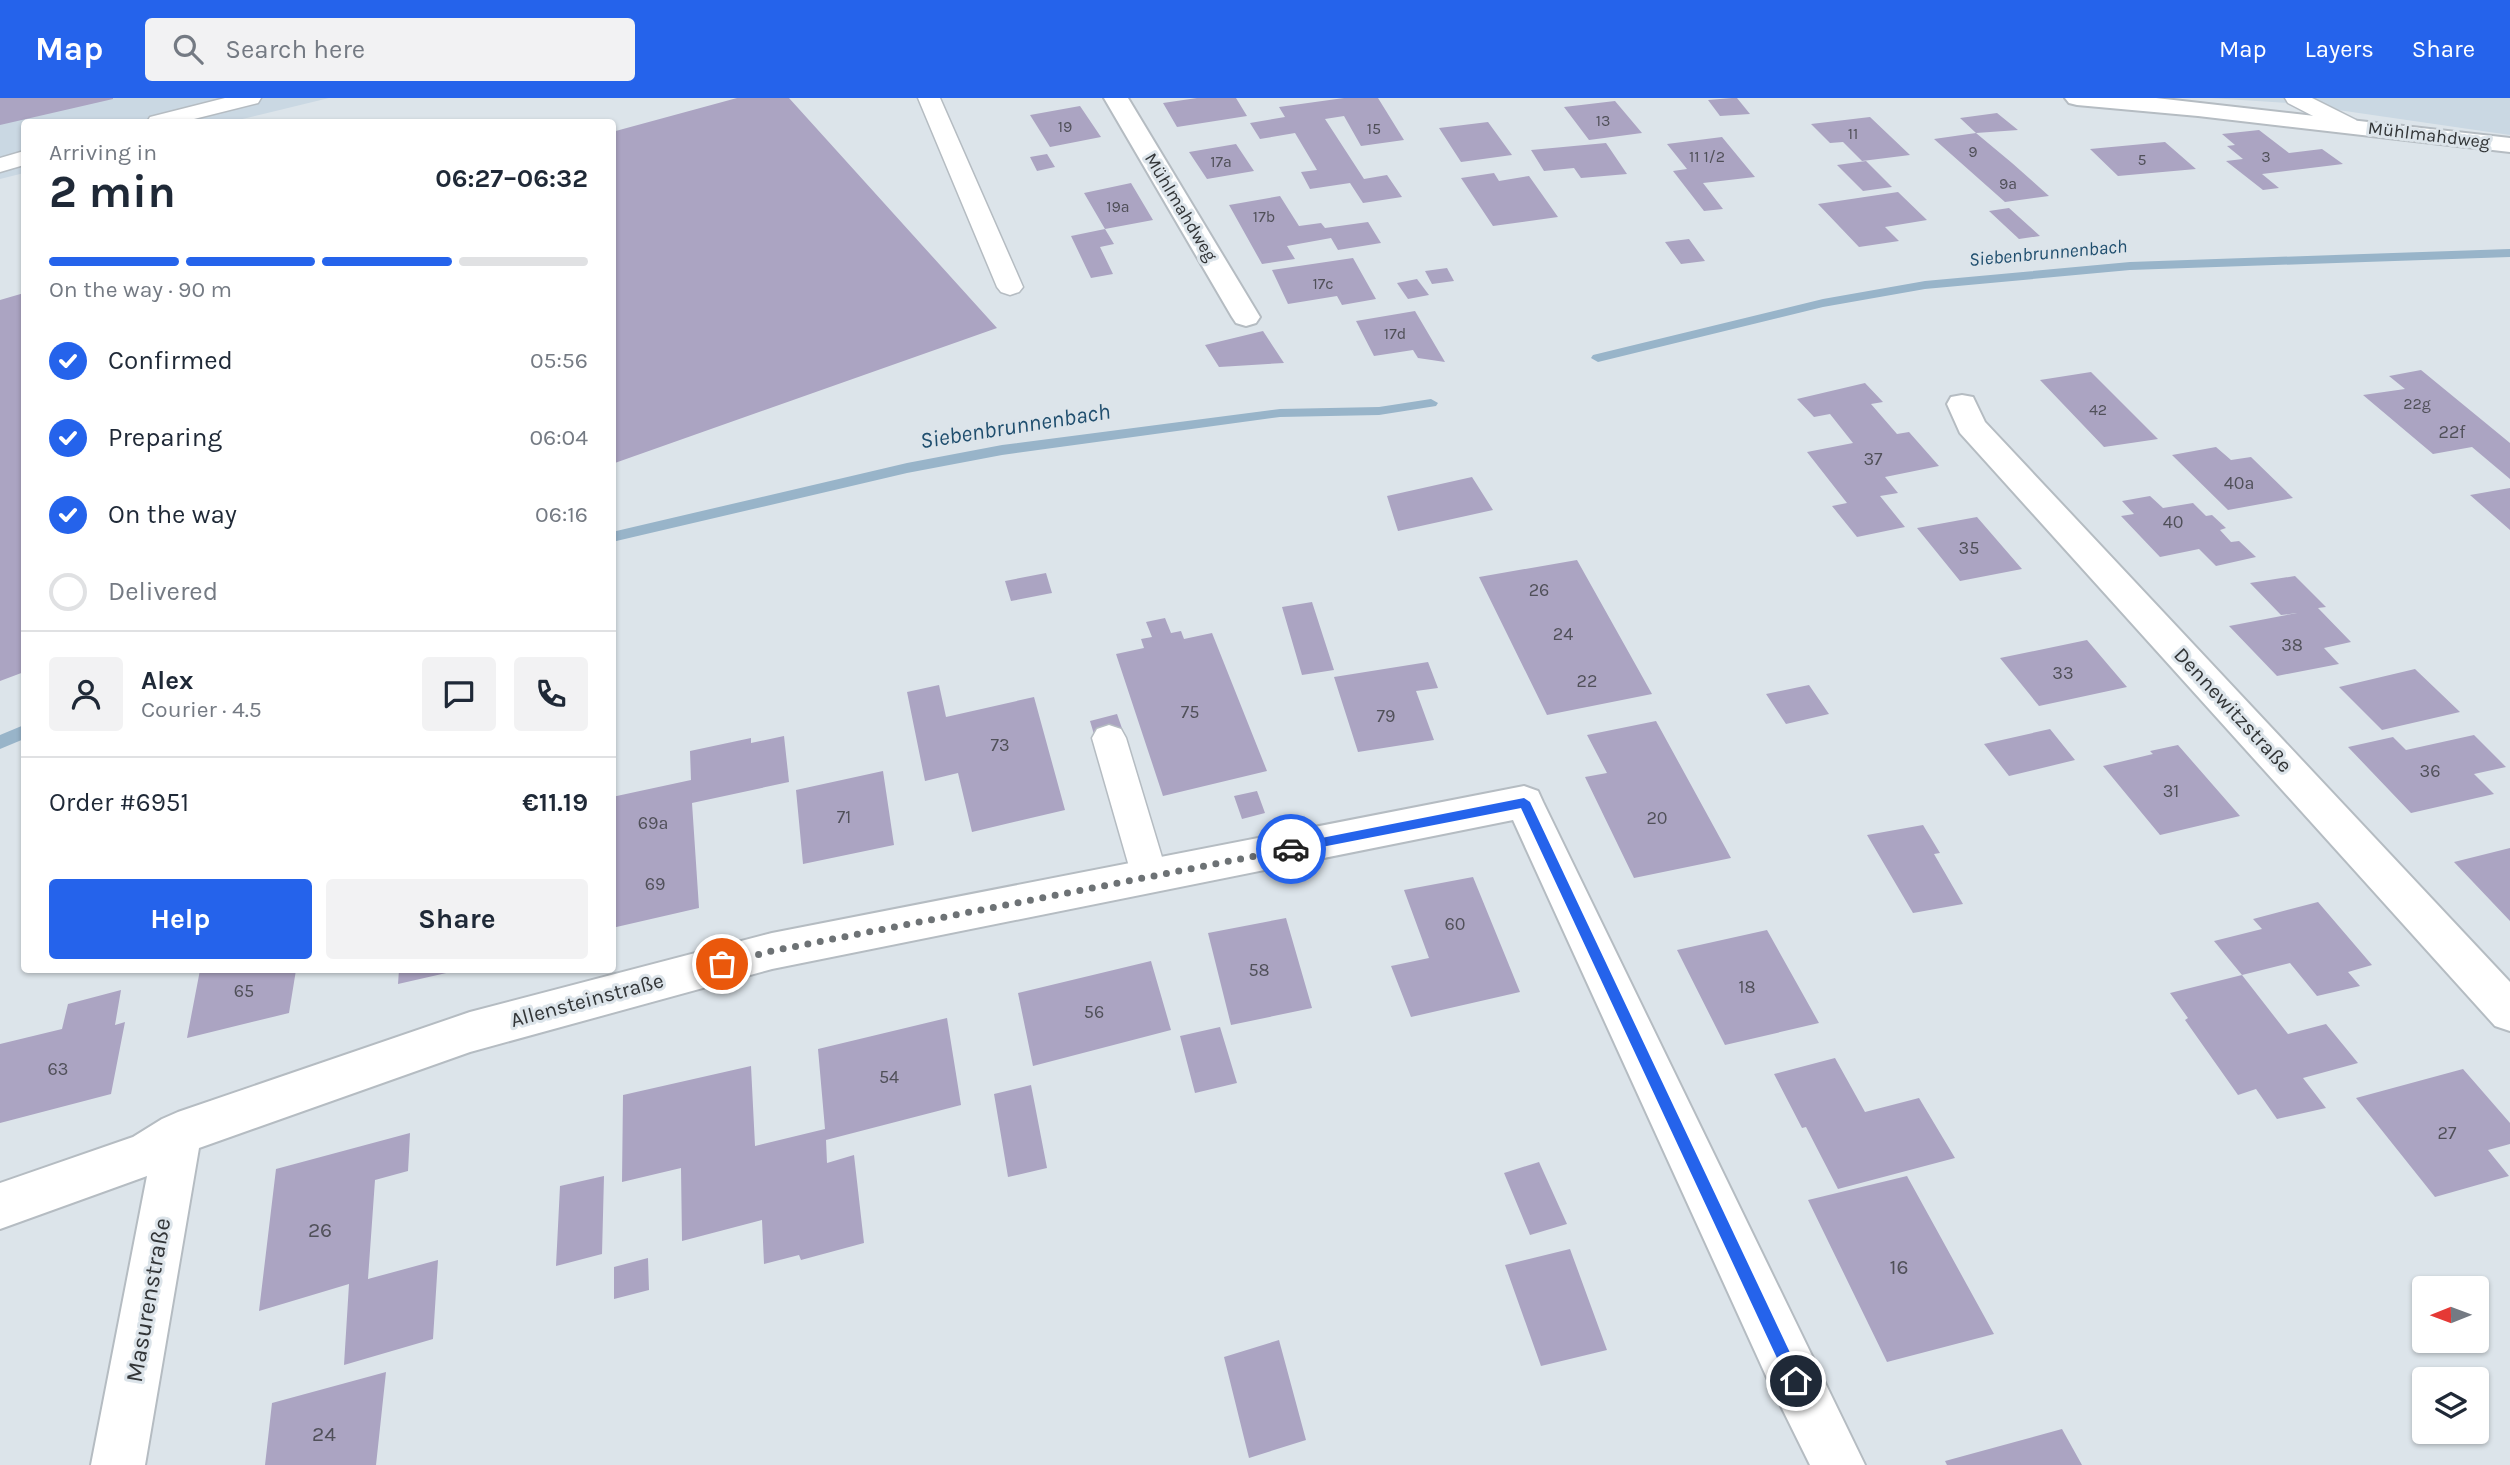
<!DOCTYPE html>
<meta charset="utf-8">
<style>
:root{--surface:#fff;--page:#f2f2f3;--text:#1f2937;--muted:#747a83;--line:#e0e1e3;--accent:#2563eb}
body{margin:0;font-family:Karla,sans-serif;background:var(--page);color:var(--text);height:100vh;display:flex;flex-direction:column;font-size:26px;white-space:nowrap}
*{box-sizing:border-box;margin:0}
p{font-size:23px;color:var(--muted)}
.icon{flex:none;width:38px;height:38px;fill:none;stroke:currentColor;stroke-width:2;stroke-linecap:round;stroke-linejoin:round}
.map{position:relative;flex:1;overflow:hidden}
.details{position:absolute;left:21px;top:21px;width:595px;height:854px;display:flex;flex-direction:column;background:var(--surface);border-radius:7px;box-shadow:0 2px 5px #0004}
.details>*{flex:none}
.needle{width:46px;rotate:269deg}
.fabs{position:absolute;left:2412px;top:1178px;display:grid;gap:14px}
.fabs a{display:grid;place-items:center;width:77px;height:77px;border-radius:7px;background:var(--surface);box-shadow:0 2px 5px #0004;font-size:35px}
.pin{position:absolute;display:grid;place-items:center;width:60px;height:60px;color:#fff;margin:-30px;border:4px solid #fff;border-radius:50%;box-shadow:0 2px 7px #0007}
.courier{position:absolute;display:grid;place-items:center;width:70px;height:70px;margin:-35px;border:5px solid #2563eb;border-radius:50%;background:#fff;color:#222;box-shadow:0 2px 9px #0007}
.summary em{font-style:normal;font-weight:700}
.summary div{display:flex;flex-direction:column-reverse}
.summary{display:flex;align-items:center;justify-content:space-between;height:119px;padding:0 28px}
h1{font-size:46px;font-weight:700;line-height:52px}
.bar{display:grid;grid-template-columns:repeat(4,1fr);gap:10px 7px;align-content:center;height:84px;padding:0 28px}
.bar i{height:9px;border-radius:5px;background:var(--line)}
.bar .current{background:var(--accent)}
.bar p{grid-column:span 4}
.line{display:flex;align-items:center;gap:18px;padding:0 28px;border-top:2px solid var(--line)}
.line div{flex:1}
.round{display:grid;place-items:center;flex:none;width:74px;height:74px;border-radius:7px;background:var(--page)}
ol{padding:0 28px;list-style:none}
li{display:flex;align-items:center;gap:21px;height:77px}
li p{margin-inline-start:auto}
li .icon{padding:7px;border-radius:50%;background:var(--accent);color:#fff;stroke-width:4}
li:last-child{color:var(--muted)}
li i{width:38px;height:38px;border:4px solid var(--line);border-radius:50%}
.primary-button{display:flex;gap:14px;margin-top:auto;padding:14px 28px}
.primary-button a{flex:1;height:80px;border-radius:7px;background:var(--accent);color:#fff;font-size:28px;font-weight:700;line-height:80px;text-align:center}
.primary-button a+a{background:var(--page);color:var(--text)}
header{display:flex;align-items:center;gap:42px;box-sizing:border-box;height:98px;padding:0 35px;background:var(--accent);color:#fff}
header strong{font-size:33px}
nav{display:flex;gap:38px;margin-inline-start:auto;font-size:24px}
.search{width:490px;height:63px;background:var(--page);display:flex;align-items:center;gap:18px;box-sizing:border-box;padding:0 24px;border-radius:7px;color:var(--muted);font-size:26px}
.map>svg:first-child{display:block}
.built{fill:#cad8e3}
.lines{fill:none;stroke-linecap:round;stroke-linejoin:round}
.stream{fill:#98b4c9;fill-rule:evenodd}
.building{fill:#aba4c2}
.service-casing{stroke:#b5bcc2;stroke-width:3}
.minor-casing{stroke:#b5bcc2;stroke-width:4}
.service{fill:#fff;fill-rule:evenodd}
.minor{fill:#fff;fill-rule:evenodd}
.route{fill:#2563eb}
.done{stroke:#6d7275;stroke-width:7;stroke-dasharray:0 12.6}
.labels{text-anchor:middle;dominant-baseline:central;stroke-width:6;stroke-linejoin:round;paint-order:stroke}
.far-number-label{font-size:16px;fill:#505059}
.far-street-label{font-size:18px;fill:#313436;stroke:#dce4ea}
.number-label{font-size:18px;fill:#505059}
.far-water-label{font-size:19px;font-style:italic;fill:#1f4e6e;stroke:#dce4ea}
.street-label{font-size:21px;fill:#313436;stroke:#dce4ea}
.near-number-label{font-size:21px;fill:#505059}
.water-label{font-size:23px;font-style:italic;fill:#1f4e6e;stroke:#dce4ea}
.near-street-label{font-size:24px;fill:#313436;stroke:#dce4ea}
</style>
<header>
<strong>Map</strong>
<div class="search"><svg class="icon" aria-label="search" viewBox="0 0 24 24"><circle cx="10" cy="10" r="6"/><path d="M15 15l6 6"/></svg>Search here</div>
<nav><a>Map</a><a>Layers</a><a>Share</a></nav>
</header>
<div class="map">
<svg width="2510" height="1367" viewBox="0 0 2510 1367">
<rect width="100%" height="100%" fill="#dce4ea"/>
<!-- built -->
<path class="built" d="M0,0H329L230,24H24V75L0,81Z
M2210,0H2510V37L2290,5Z"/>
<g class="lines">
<!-- stream -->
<path class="stream" d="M2510,151V159L2130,172L1925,191L1823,209L1598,264L1591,260L1593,257L1823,201L1925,183L2130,164Z
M1431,301L1438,305L1436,308L1379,317L1280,319L1002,357L907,375L612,444V434L907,365L1002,347L1280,311L1379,309Z
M24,627V641L0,651V637Z"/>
</g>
<!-- building -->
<path class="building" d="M0,0H113V1L0,27Z
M737,0H789L997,230L612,366V34Z
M1197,0H1236L1247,18L1177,29L1163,5Z
M1344,0H1378L1404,42L1361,48L1344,18L1325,21L1364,81L1387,77L1402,99L1363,105L1350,85L1310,91L1301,74L1317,72L1295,35L1260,41L1250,25L1285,19L1279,9Z
M1732,0H1737L1750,16L1720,18L1708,2Z
M1615,3L1642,35L1589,42L1564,9Z
M1080,8L1101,39L1050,49L1030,17Z
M1997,15L2018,32L1976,35L1960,20Z
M1870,19L1910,57L1862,63L1843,44L1830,45L1811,26Z
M1488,24L1512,57L1461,64L1439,30Z
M2259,32L2289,55L2322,51L2343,66L2262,76L2279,90L2263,92L2226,63L2243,61L2227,48L2235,47L2222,36Z
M1976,35L2012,65L2049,98L2005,104L1934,41Z
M1722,39L1755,79L1703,85L1723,111L1704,113L1673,73L1687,71L1667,46Z
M2165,44L2196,71L2118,78L2090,51Z
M1606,45L1627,76L1581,80L1574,70L1544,73L1531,52Z
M1236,46L1254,73L1207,81L1189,54Z
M1047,56L1055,69L1037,73L1030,59Z
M1866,63L1892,89L1863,93L1837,67Z
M1494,75L1499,83L1529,78L1558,119L1493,128L1461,80Z
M1131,85L1153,122L1105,131L1084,95Z
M1898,94L1927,122L1885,129L1899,143L1859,149L1818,106Z
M1280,98L1299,128L1321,125L1325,130L1368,124L1381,145L1338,152L1331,140L1287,148L1295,161L1262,166L1229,107Z
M2009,110L2040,138L2019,141L1989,113Z
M1105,131L1114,146L1100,149L1113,176L1091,180L1071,138Z
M1689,141L1705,163L1681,166L1665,144Z
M1353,160L1376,201L1342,207L1337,198L1288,206L1272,172Z
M1447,170L1454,183L1432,186L1425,173Z
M1417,181L1429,197L1408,201L1397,185Z
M24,195V574L0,583V202Z
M1415,213L1445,264L1418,260L1413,252L1374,258L1356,223Z
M1263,233L1284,265L1219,269L1205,247Z
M2421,272L2510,345V381L2472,349L2433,356L2363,297L2405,291L2389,278Z
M2091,274L2158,341L2104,349L2040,282Z
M1865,285L1883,304L1871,306L1897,336L1909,334L1939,368L1885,379L1898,395L1880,398L1905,429L1857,439L1832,408L1847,405L1807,354L1853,345L1830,316L1814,319L1797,301Z
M2216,349L2231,362L2251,359L2293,400L2228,412L2172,357Z
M1472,379L1493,412L1398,433L1387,398Z
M2510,390V432L2470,397Z
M2150,398L2163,410L2193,405L2206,418L2212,417L2226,430L2220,432L2231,444L2239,443L2256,459L2216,468L2199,451L2160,459L2121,418L2134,416L2122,403Z
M1977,419L2022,471L1960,483L1917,430Z
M1577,462L1652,596L1547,617L1479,479Z
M1046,475L1052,495L1011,503L1005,483Z
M2295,478L2326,509L2318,510L2351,544L2324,550L2339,566L2277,578L2229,528L2297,515L2281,517L2250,485Z
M1312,504L1334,572L1302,577L1282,509Z
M1165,520L1171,535L1181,533L1184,541L1212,535L1267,673L1163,698L1116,556L1144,550L1141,541L1152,539L1146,524Z
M2087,542L2127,589L2039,608L2000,560Z
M1428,564L1438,590L1416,593L1434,642L1358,654L1334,579Z
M2415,571L2460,614L2382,632L2339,589Z
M939,587L946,619L1034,599L1065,712L972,734L958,675L925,683L907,594Z
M1809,587L1829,616L1786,626L1766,596Z
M1117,616L1124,636L1096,643L1090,623Z
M1656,623L1731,760L1634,780L1585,679L1607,675L1587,637Z
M2050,631L2075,662L2009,678L1984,646Z
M2474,637L2506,669L2474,676L2494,696L2411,715L2348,649L2393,639L2406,652Z
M784,638L789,684L692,705L699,810L612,830V699L691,682L690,653L751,640V645Z
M2178,647L2240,718L2160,737L2103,668L2153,656L2150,653Z
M883,673L894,747L803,766L796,692Z
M1257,693L1265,715L1242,721L1234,698Z
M1923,727L1940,755L1934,756L1963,806L1913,815L1867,737Z
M2510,750V823L2454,764Z
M1473,779L1520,894L1411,919L1391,868L1429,860L1404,792Z
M2318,804L2372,867L2348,874L2360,888L2317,898L2290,865L2242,877L2214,843L2262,831L2253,821Z
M1286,820L1312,910L1231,927L1208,835Z
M1767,832L1819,925L1725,947L1677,852Z
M1151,863L1171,932L1033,968L1018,895Z
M200,872H296L289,915L187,940Z
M399,872H454L455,873L398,886Z
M2242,877L2288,936L2326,926L2358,965L2303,980L2326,1010L2277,1021L2256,991L2238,997L2185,922L2188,920L2170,895Z
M121,892L115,927L125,924L111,996L0,1025V946L62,931L68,906Z
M947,920L961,1007L826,1042L827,1065L854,1057L864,1145L801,1162L799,1157L764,1166L762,1122L682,1143L681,1070L622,1084L623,997L751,968L755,1048L825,1031L818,951Z
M1220,929L1237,985L1195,995L1180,938Z
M1835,960L1865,1014L1919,1000L1955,1060L1838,1091L1806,1029L1802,1030L1774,976Z
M2463,971L2510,1025V1046L2488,1052L2509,1078L2435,1099L2356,1000Z
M1031,987L1047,1070L1008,1079L994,996Z
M410,1035L408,1073L375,1082L368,1181L438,1162L433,1241L344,1267L349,1186L259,1213L276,1071Z
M1539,1064L1567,1126L1530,1137L1504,1075Z
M604,1078L602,1156L556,1168L560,1088Z
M1907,1078L1994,1236L1887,1264L1808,1102Z
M1570,1151L1607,1252L1541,1268L1505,1167Z
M648,1160L649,1192L614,1201V1169Z
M1279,1242L1306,1342L1249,1360L1224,1259Z
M386,1274L376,1367H265L272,1305Z
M2062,1331L2082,1367H1947L1945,1363Z"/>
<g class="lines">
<!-- service casing -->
<g class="service-casing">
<path id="service" d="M225,0H261L258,5L182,24H147L150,19Z
M918,0H940L1023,189L1019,194L1010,197L1001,194L997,189Z
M2285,0H2312L2356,22L2359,27L2356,32H2340L2288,5Z
M24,53V67L0,74V60Z
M1109,627L1121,631L1126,640L1168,779L1163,790L1150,794L1137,790L1132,779L1092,640L1097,631Z"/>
</g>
<!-- minor casing -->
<g class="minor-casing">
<path id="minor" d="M1104,0H1128L1260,219L1256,225L1246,228L1236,225L1232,219Z
M2065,0H2156L2510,40V54L2198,18L2077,7L2069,5Z
M1962,297L1973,299L1985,324L2510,884V933L2495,928L1960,335L1947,306L1951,299Z
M1524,688L1538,693L1543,704L1865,1367H1810L1767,1280L1513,722L772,871L470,954L199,1050L145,1367H91L147,1078L0,1131V1085L133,1039L162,1021L178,1014L470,914L772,835Z"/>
</g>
<!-- service -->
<use href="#service" class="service"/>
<!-- minor -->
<use href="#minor" class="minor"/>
</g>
<!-- route -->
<path class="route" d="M1524,700L1530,704L1801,1278L1803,1283L1801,1288L1796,1291L1790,1288L1521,710L1291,755L1285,751L1291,746Z"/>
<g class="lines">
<!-- done -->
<path class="done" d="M722,866L772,853L1291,751"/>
</g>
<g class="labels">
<!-- far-number labels -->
<g class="far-number-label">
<text x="1603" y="22">13</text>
<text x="1065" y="28">19</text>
<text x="1374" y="30">15</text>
<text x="1853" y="35">11</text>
<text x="1973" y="53">9</text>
<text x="1707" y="58">11 1/2</text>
<text x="2266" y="58">3</text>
<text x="2142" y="61">5</text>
<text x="1221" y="63">17a</text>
<text x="2008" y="85">9a</text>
<text x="1118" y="108">19a</text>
<text x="1264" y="118">17b</text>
<text x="1323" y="185">17c</text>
<text x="1395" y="235">17d</text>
<text x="2417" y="305">22g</text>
<text x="2098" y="311">42</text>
</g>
<!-- far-street labels -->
<g class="far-street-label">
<text transform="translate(2429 37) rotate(7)">Mühlmahdweg</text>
<text transform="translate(1181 109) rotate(59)">Mühlmahdweg</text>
</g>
<!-- number labels -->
<g class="number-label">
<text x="2452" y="334">22f</text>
<text x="1873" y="361">37</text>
<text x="2239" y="385">40a</text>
<text x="2173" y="424">40</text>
<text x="1969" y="450">35</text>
<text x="1539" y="492">26</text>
<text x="1563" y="536">24</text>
<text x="2292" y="547">38</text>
<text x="2063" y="575">33</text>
<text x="1587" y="583">22</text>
<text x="1190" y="614">75</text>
<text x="1386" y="618">79</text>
<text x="1000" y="647">73</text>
<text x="2430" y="673">36</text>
<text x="2171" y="693">31</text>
<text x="844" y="719">71</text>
<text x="1657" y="720">20</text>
<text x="653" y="725">69a</text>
<text x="655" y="786">69</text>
<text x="1455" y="826">60</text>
<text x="1259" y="872">58</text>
<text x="1747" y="889">18</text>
<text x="244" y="893">65</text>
<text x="1094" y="914">56</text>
<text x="58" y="971">63</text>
<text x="889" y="979">54</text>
<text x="2447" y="1035">27</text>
</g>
<!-- far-water labels -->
<g class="far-water-label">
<text transform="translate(2048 155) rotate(-5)">Siebenbrunnenbach</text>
</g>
<!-- street labels -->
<g class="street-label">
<text transform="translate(2233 612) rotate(47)">Dennewitzstraße</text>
<text transform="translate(587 902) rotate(-15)">Allensteinstraße</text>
</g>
<!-- near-number labels -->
<g class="near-number-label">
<text x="320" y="1132">26</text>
<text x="1899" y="1169">16</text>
<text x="324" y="1336">24</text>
</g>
<!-- water labels -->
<g class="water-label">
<text transform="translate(1015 328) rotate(-9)">Siebenbrunnenbach</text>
</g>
<!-- near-street labels -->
<g class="near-street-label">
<text transform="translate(148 1202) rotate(-80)">Masurenstraße</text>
</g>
</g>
</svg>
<div class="fabs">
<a><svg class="needle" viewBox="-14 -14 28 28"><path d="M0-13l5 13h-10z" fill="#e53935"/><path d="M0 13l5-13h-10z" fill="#747a83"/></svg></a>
<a><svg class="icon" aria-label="layers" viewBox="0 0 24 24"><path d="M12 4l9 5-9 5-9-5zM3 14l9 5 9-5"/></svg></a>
</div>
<div class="pin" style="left:722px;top:866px;background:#ea580c"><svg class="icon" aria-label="bag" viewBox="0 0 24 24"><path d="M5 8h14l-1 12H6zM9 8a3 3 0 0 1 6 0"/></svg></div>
<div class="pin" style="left:1796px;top:1283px;background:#1f2937"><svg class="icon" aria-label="home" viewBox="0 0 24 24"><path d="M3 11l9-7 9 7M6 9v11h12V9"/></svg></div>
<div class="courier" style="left:1291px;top:751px"><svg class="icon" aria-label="car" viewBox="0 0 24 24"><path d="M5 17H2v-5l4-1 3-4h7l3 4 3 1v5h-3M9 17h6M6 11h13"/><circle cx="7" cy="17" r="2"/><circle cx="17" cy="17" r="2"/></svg></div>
<section class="details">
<div class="summary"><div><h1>2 min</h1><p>Arriving in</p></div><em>06:27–06:32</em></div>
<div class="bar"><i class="current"></i><i class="current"></i><i class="current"></i><i></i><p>On the way · 90 m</p></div>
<ol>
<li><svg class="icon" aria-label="check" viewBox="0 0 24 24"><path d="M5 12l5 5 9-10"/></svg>Confirmed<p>05:56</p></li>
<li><svg class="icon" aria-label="check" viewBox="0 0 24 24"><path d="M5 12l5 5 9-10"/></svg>Preparing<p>06:04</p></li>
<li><svg class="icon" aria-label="check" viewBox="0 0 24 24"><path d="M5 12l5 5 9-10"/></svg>On the way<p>06:16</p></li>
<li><i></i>Delivered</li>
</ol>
<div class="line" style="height:126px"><a class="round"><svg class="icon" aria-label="person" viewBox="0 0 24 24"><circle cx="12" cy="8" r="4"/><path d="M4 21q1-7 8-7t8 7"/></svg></a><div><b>Alex</b><p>Courier · 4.5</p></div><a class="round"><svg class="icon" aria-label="chat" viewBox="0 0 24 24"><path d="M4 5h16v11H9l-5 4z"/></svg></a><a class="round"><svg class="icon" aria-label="phone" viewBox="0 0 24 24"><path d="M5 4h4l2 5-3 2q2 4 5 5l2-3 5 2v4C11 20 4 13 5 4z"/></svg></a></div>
<div class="line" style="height:91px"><div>Order #6951</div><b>€11.19</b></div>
<div class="primary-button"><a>Help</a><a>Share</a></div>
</section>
</div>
